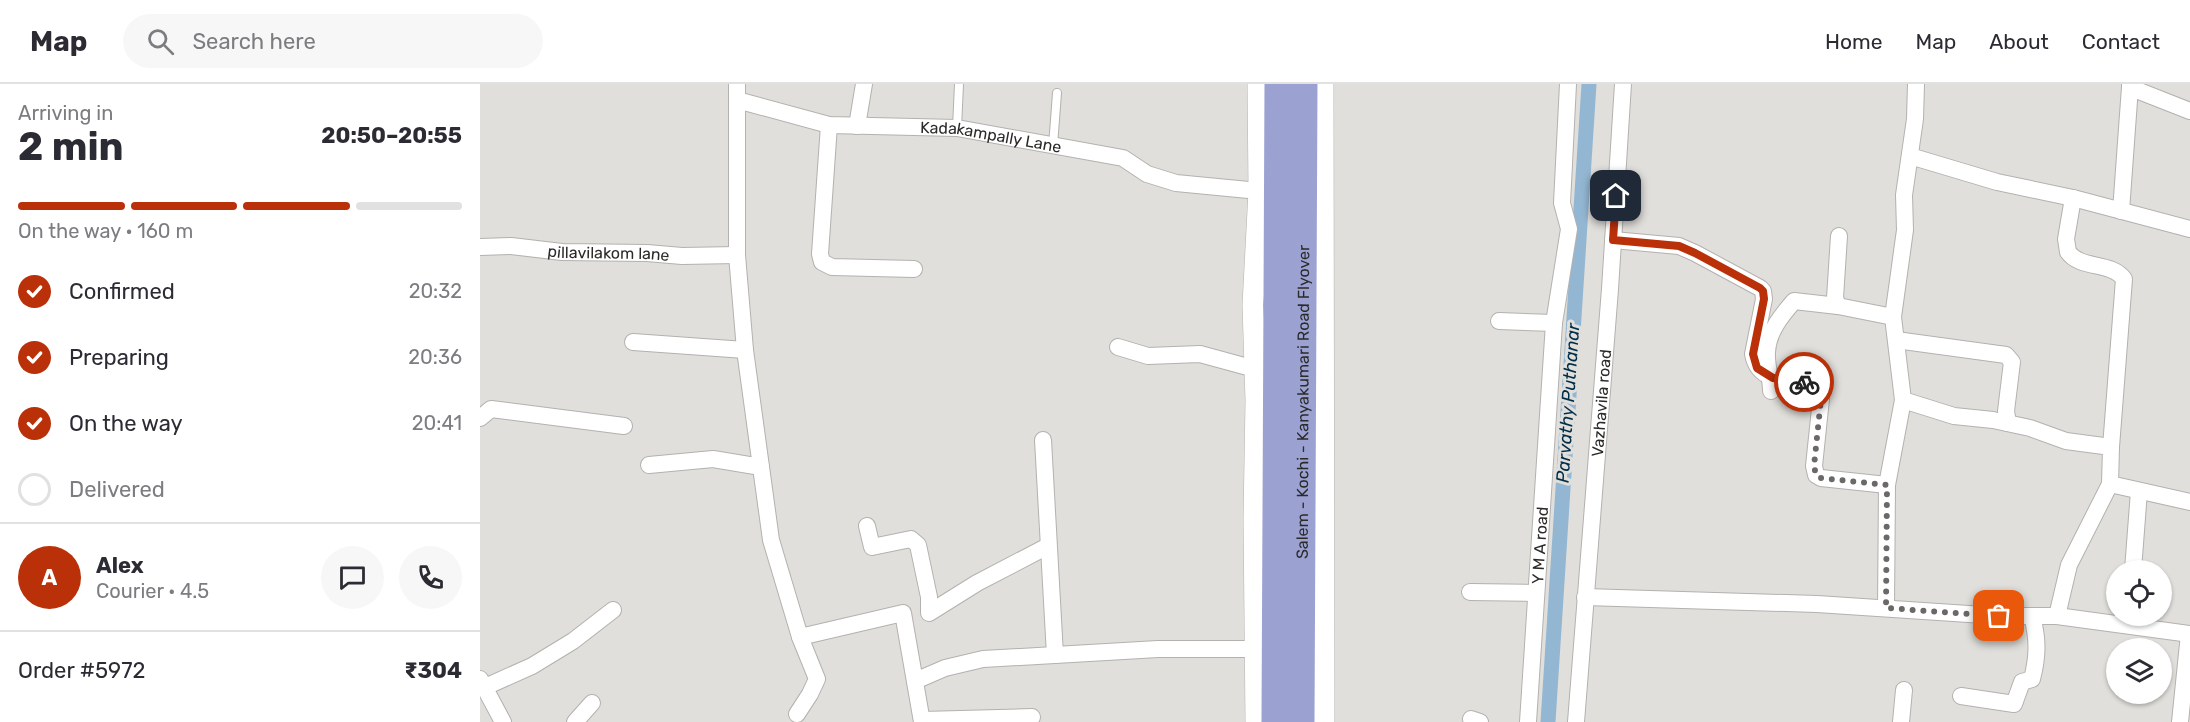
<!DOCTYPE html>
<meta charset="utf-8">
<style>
:root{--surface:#fff;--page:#f7f7f7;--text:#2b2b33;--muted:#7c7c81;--line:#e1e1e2;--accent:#ba3009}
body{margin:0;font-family:Rubik,sans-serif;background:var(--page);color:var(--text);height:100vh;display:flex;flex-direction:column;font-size:22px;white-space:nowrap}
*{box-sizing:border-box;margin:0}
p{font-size:20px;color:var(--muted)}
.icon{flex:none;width:33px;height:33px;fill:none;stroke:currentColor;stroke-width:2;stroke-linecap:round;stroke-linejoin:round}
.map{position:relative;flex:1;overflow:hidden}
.drawer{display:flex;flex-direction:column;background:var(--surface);width:480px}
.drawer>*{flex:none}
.tools{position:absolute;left:1626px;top:476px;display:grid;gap:12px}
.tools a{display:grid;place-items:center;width:66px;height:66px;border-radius:50%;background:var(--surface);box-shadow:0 2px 4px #0004;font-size:30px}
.pin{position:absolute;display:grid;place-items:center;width:51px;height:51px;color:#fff;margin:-26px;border-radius:12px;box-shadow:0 3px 9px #0006}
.courier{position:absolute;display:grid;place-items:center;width:60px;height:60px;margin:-30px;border:4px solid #ba3009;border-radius:50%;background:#fff;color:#222;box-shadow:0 2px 8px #0007}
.overview em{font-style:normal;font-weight:700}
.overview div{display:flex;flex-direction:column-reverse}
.overview{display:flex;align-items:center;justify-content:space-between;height:102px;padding:0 18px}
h1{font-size:39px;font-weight:700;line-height:45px}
.bar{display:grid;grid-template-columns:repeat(4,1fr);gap:9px 6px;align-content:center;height:72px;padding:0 18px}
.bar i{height:8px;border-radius:4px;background:var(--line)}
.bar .on{background:var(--accent)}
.bar p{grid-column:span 4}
.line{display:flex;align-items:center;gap:15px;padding:0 18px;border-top:2px solid var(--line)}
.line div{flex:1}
.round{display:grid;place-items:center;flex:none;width:63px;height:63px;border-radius:32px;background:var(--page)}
ol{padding:0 18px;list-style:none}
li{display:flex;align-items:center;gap:18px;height:66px}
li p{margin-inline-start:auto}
li .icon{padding:6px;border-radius:50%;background:var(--accent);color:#fff;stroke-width:4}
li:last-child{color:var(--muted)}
li i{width:33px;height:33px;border:3px solid var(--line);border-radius:50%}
header{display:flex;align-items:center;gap:36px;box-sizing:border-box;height:84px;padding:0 30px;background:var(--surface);border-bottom:2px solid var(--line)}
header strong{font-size:28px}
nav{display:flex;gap:33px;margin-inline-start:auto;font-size:21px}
.search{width:420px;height:54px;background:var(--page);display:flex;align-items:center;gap:15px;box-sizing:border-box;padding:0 21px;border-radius:33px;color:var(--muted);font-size:22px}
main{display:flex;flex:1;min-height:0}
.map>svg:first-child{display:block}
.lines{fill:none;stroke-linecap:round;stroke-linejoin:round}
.canal{stroke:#93b7d3;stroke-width:15}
.service-casing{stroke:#b4b1ae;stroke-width:10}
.minor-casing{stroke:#b4b1ae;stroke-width:18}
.tertiary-casing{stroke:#b4b1ae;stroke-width:22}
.trunk-casing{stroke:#646890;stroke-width:28}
.service{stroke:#fff;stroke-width:8}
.minor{stroke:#fff;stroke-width:16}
.tertiary{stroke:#fff;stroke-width:21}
.trunk{stroke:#9ba2d2;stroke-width:27}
.done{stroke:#6b6967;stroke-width:6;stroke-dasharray:0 10.8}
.route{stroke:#ba3009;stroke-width:8}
.labels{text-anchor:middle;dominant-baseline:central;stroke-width:6;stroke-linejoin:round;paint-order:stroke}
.street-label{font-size:16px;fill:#2b2a29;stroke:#e1dfdb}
.water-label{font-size:18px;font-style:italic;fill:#002d48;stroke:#e1dfdb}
</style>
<header>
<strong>Map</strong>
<div class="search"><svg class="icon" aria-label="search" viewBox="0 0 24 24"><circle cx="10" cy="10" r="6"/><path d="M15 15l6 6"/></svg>Search here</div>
<nav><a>Home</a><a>Map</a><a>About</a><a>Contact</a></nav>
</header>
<main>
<section class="drawer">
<div class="overview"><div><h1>2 min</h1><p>Arriving in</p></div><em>20:50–20:55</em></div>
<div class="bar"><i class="on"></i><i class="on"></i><i class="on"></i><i></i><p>On the way · 160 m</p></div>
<ol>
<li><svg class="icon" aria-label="check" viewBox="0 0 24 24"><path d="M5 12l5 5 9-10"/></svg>Confirmed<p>20:32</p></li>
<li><svg class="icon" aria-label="check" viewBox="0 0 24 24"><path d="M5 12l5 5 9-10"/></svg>Preparing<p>20:36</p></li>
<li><svg class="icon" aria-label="check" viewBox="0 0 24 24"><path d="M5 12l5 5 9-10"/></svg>On the way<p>20:41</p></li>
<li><i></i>Delivered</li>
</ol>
<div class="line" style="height:108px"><b class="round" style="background:var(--accent);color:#fff">A</b><div><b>Alex</b><p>Courier · 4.5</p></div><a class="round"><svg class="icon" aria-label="chat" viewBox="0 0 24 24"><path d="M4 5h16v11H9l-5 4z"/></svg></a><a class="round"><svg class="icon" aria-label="phone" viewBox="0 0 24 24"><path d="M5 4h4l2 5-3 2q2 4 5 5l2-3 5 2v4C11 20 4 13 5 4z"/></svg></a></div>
<div class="line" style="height:78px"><div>Order #5972</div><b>₹304</b></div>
</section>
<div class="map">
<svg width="1710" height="638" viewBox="0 0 1710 638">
<rect width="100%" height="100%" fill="#e1dfdb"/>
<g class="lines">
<!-- canal -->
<path class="canal" d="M1068,638L1109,0"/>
<!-- service casing -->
<g class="service-casing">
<path id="service" d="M477,44L479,0
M573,62L577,9"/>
</g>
<!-- minor casing -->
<g class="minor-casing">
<g id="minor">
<path id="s1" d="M257,0V16L349,41L477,44L643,74L667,90L696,99L779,107"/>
<path d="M1436,0L1435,35L1424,111L1425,146L1413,233L1423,316L1474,332L1513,336L1550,344L1586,357L1631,363L1630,400L1710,418"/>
<path d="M1650,0V3L1654,5L1710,27"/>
<path d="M257,16V171L265,266L291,456L320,553L423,529L442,638"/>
<path d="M349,41L340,170L342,178L352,183L434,185"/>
<path d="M377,42L384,0"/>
<path d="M1430,72L1517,98L1593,114L1710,145"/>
<path d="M1593,114L1586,155L1588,168C1601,186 1631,177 1644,195L1631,363"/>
<path d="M1641,127L1650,3"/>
<path d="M1359,152L1355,214L1358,222L1413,233"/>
<path d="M1133,156L1199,162L1215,169L1280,204L1283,207L1284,215L1273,270C1279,303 1313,292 1337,305L1341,315L1334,382L1336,391L1341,394L1407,401L1423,316"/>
<path id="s2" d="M0,163L31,162L82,168L167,169L202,172L257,171"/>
<path d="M1019,237L1074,239"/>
<path d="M1416,256L1526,271L1532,278L1526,327L1528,339"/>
<path d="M153,258L265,266"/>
<path d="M638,263L668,272L720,270L775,285"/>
<path d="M1291,307C1291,294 1286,280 1287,268C1288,248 1301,232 1314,217L1358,222"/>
<path d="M0,334L11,325L144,342"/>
<path d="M563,356L575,571L678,565H775"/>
<path d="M169,381L233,375L281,383"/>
<path d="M387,442L392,463L431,455L438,461L449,513V529L497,499L568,462"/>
<path d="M1653,486L1659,407"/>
<path d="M990,508L1056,509"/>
<path d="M1105,513L1337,520L1519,532H1577L1710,550"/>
<path d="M1406,524L1407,401"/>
<path d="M1577,532L1589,481L1630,400"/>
<path d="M0,595L23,638"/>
<path d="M435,597L465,584L503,575L575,571"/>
<path d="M5,603L52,582L93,557L133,526"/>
<path d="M1481,612L1534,620L1542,598L1552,595C1558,572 1558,555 1552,532"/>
<path d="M317,630L330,610L337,595L320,553"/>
<path d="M991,635L1000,638"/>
<path d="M442,636L552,633"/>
<path d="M95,638L112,619"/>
<path id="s3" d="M1048,638L1074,239L1089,145L1082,119L1088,0"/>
<path id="s4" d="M1096,638L1130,205L1143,0"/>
<path d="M1421,638L1424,606"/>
<path d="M1700,638L1709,550"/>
</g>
</g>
<!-- tertiary casing -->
<g class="tertiary-casing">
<path id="tertiary" d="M843,0L844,638
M776,638L774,435L776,317L773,221L779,107L778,0"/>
</g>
<!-- trunk casing -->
<g class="trunk-casing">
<g id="trunk">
<path d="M795,638L798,0"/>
<path id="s5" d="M821,638L824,0"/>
</g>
</g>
<!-- service -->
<use href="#service" class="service"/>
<!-- minor -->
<use href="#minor" class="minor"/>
<!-- tertiary -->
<use href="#tertiary" class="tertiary"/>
<!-- trunk -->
<use href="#trunk" class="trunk"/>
</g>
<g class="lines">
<!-- done -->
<path class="done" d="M1324,298L1337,305L1341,315L1334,382L1336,391L1341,394L1407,401L1406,524L1519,532"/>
<!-- route -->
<path class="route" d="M1136,112L1133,156L1199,162L1215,169L1280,204L1283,207L1284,215L1273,270L1277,284L1293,294L1324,298"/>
</g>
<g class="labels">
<!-- street labels -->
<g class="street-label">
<text stroke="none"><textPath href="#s1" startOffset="274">Kadakampally Lane</textPath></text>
<text stroke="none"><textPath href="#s2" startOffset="129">pillavilakom lane</textPath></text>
<text stroke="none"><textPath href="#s5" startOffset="320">Salem - Kochi - Kanyakumari Road Flyover</textPath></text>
<text stroke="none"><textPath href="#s4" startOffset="320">Vazhavila road</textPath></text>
<text stroke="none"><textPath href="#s3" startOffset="177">Y M A road</textPath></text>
</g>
<!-- water labels -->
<g class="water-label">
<text transform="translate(1088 319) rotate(-86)">Parvathy Puthanar</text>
</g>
</g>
</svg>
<div class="tools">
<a><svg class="icon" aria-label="locate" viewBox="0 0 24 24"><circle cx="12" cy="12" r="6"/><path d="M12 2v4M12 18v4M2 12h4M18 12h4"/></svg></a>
<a><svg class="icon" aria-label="layers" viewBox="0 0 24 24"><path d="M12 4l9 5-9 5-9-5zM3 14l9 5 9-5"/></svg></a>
</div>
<div class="pin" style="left:1519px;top:532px;background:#ea580c"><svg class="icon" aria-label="bag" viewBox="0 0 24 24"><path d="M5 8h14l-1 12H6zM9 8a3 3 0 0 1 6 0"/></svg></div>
<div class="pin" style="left:1136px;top:112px;background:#1f2937"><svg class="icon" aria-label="home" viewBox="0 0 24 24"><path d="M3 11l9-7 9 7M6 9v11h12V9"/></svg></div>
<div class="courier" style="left:1324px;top:298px"><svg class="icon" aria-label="bike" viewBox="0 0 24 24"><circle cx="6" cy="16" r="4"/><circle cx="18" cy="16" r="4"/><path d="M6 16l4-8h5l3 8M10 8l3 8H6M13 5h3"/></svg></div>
</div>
</main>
